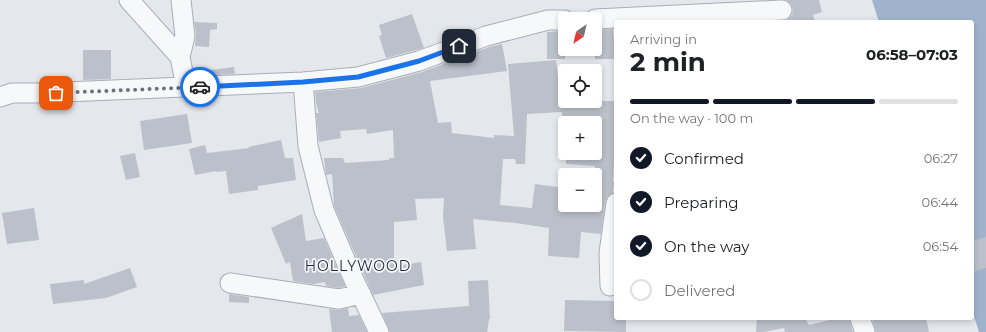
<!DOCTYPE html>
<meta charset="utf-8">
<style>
:root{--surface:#fff;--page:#f6f6f6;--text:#202124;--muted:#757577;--line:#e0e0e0;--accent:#111827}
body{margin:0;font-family:Montserrat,sans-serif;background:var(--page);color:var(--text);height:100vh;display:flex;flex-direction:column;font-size:15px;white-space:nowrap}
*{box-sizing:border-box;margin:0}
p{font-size:13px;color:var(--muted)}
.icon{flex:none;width:22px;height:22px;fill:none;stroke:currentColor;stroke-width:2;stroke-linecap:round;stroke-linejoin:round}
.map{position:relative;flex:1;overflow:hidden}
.panel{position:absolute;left:614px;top:20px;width:360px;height:300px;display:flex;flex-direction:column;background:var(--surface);border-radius:4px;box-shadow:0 2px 6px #0003}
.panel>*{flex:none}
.needle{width:26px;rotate:214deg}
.tools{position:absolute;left:558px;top:12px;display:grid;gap:8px}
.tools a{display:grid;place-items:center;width:44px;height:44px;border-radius:4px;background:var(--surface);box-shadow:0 2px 6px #0003;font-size:20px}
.pin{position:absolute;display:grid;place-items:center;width:34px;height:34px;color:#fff;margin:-17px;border-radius:8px;box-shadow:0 2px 6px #0006}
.courier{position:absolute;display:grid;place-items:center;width:40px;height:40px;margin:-20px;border:3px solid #1a73e8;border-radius:50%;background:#fff;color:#222;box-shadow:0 1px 5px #0007}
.overview em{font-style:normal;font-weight:700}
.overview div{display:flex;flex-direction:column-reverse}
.overview{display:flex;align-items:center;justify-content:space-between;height:68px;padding:0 16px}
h1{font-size:26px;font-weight:700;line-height:30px}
.bar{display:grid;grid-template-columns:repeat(4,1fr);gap:6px 4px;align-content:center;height:48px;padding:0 16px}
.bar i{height:5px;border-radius:3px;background:var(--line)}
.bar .selected{background:var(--accent)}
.bar p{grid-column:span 4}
ol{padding:0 16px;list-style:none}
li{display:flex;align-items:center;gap:12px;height:44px}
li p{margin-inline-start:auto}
li .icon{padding:4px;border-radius:50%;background:var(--accent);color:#fff;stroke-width:4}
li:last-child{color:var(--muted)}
li i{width:22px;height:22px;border:2px solid var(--line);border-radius:50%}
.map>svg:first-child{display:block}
.water{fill:#9fb4cc}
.building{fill:#bbc0ca;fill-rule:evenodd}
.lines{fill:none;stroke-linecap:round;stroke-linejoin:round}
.minor-casing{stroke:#a9aeb7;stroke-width:21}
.minor{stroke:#f7f8fa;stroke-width:19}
.done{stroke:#6c737f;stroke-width:4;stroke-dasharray:0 7.2}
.route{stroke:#1a73e8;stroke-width:5}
.labels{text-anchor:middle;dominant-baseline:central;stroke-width:3.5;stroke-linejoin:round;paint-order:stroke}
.quarter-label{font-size:14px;letter-spacing:1px;fill:#1d2536;stroke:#f4f6f9}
</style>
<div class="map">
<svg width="986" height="332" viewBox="0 0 986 332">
<rect width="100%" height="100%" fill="#e4e7ec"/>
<!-- water -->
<path class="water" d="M872,0H986V332H979L972,310V22H879Z"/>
<!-- building -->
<path class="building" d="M786,0H819L822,12L813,15L815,22H761L783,21L788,19L792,15L793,9L791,4Z
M412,14L424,48L386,58L379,36L382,35L379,25Z
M194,22L217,23V29L210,30L209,47L195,46L196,32Z
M613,29L614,41H616V59H595V30Z
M565,31V59H547V32Z
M502,44L507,71L430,81L438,123L451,122L452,133L494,138V135L514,136L508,64L556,60L559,87L565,86V101H615L614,142H615L613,182H614L613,193L608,196L605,201L601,234L581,232L579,258L548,256L549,228L516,223L473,219L476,249L447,251L443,217L444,198L415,199L417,220L394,222V265L403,264V265L421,262L424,285L373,295L334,206L332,174L326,175L324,158H343L345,163L389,160V158H394L393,130L367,134L366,129L340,131L341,138L319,142L316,113H319L316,103L315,92L361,88L422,72L489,47ZM562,112V123H595V153H566V164L595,166V205H565V188L535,184L532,208L500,205L503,159H515L516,164H525L527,114Z
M83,50H111V79L83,80Z
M234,67L235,74L195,76L194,72Z
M187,114L192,143L144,150L140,121Z
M281,140L285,158H293L296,180L258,186V190L229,194L226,171L216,172V171L195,175L189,149L205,145L207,153L250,148L248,147Z
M135,153L140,177L126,180L120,156Z
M34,208L39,240L7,244L2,213Z
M302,214L306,241L324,238L345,286L339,288L326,286L325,282L313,284L293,281L290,262L286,264L271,228Z
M986,237V268L972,272V241Z
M130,268L137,287L106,298L53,304L50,284L84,280V284Z
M488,280L490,319H489L487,332H390L382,313L469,306L468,281Z
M229,294L249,297V303L229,302Z
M565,300L616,301V318H626V332L564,331Z
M348,308L349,316L359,315L367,332H332L329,309L338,310Z
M757,318H805L809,325L838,318H849L853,332H785L784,328L764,332H756Z
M872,318H926L929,332H876Z"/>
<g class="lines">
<!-- minor casing -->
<g class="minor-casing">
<path id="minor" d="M129,0L180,57L186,87
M595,19L782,10
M180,57L185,36L181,0
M303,82L308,146L324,210L354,280L379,332
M0,97L12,93H41L303,82L358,77L419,61L486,36L548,20H565
M230,283L339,299L361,294
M610,286L609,253L616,203
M860,318L865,332"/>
</g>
<!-- minor -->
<use href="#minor" class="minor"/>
</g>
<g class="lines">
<!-- done -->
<path class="done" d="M56,93L200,87"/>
<!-- route -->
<path class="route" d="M200,87L303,82L358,77L419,61L459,46"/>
</g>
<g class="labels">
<!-- quarter labels -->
<g class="quarter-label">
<text x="358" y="266">HOLLYWOOD</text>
</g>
</g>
</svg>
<div class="tools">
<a><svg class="needle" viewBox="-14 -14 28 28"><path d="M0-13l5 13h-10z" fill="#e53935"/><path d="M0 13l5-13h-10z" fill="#757577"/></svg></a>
<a><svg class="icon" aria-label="locate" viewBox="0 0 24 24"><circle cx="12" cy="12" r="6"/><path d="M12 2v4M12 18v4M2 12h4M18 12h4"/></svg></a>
<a>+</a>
<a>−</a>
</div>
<div class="pin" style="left:56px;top:93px;background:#ea580c"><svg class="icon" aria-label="bag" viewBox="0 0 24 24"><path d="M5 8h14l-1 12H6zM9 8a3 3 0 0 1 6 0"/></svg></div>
<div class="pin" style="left:459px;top:46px;background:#1f2937"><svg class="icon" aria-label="home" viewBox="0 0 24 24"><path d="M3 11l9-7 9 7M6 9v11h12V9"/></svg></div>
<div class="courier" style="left:200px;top:87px"><svg class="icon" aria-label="car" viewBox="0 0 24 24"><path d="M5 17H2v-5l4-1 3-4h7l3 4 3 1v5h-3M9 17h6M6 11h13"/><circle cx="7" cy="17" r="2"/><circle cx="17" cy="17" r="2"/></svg></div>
<section class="panel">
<div class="overview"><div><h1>2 min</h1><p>Arriving in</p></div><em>06:58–07:03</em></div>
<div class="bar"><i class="selected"></i><i class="selected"></i><i class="selected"></i><i></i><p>On the way · 100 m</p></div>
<ol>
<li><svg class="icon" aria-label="check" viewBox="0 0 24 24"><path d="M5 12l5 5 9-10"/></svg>Confirmed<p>06:27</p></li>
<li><svg class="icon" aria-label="check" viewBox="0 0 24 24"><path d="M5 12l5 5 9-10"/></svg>Preparing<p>06:44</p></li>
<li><svg class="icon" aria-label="check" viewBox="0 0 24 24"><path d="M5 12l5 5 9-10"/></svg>On the way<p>06:54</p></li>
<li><i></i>Delivered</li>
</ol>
</section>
</div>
